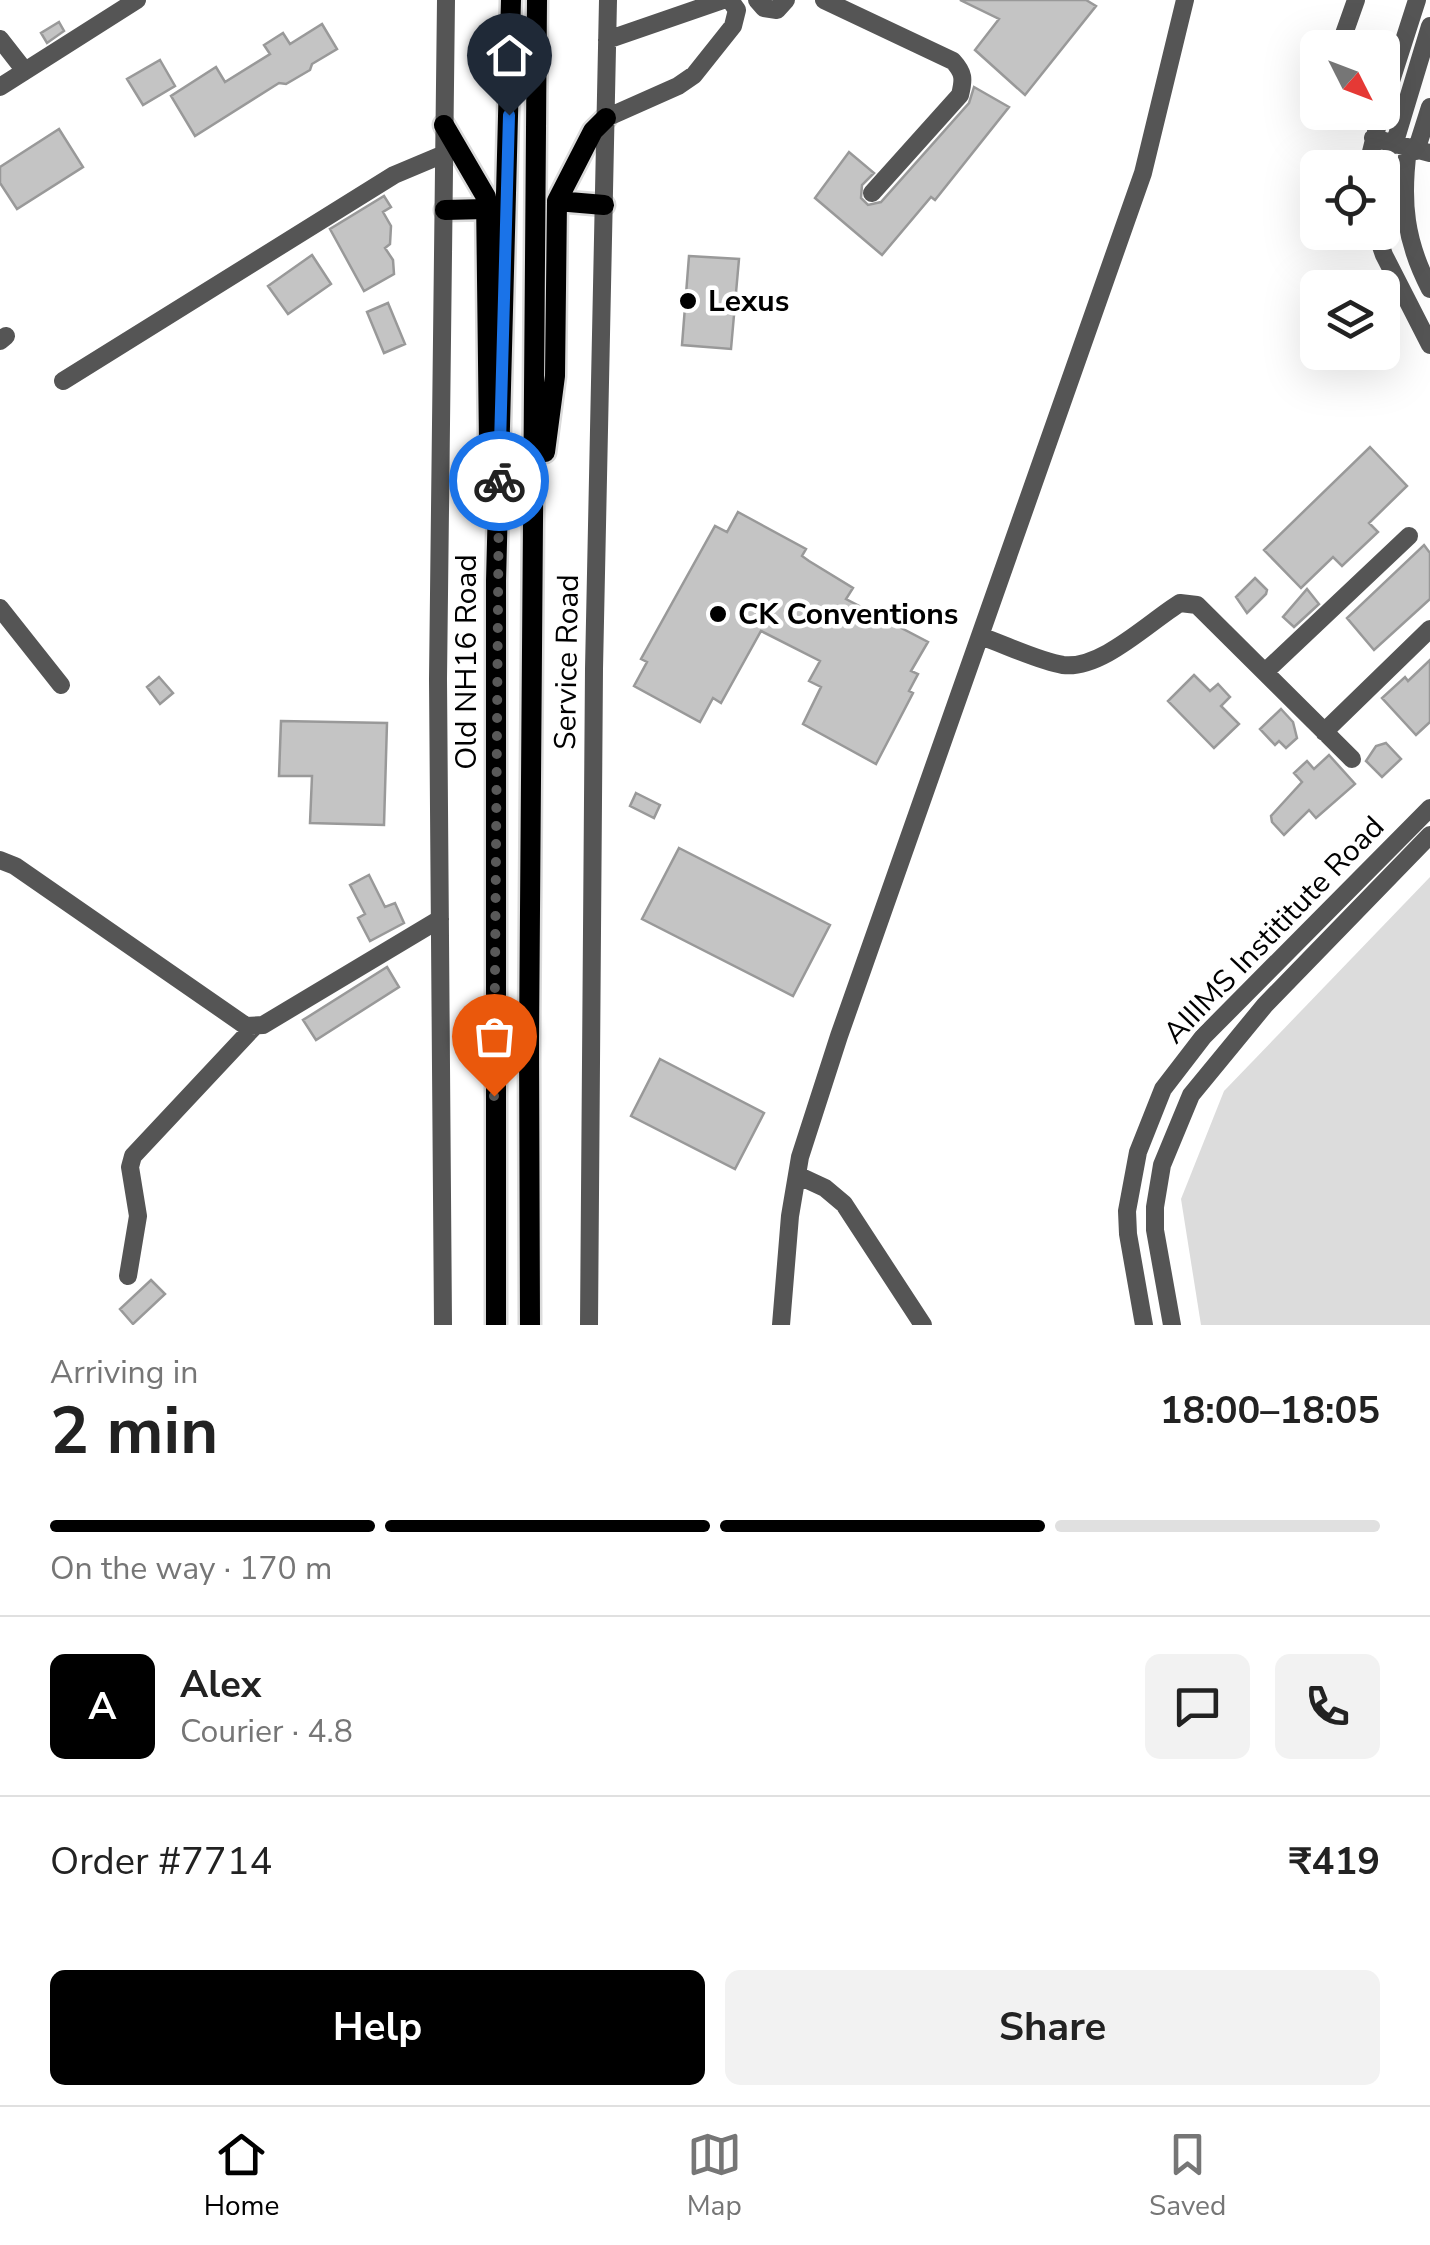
<!DOCTYPE html>
<meta charset="utf-8">
<style>
:root{--surface:#fff;--page:#f2f2f2;--text:#222;--muted:#767676;--line:#e0e0e0;--accent:#000}
body{margin:0;font-family:"Nunito Sans",sans-serif;background:var(--page);color:var(--text);height:100vh;display:flex;flex-direction:column;font-size:38px;white-space:nowrap}
*{box-sizing:border-box;margin:0}
p{font-size:32px;color:var(--muted)}
.icon{flex:none;width:55px;height:55px;fill:none;stroke:currentColor;stroke-width:2;stroke-linecap:round;stroke-linejoin:round}
.map{position:relative;height:1325px;overflow:hidden}
.details{display:flex;flex-direction:column;background:var(--surface);flex:1}
.details>*{flex:none}
.needle{width:65px;rotate:132deg}
.fabs{position:absolute;left:1300px;top:30px;display:grid;gap:20px}
.fabs a{display:grid;place-items:center;width:100px;height:100px;border-radius:15px;background:var(--surface);box-shadow:0 10px 40px #0002;font-size:50px}
.pin{position:absolute;display:grid;place-items:center;width:85px;height:85px;color:#fff;margin:-102px -42px;border-radius:50% 50% 50% 0;rotate:-45deg;box-shadow:0 0 10px #0007}
.pin .icon{rotate:45deg}
.courier{position:absolute;display:grid;place-items:center;width:100px;height:100px;margin:-50px;border:8px solid #1a73e8;border-radius:50%;background:#fff;color:#222;box-shadow:0 2px 12px #0007}
.overview em{font-style:normal;font-weight:700}
.overview div{display:flex;flex-direction:column-reverse}
.overview{display:flex;align-items:center;justify-content:space-between;height:170px;padding:0 50px}
h1{font-size:65px;font-weight:700;line-height:75px}
.bar{display:grid;grid-template-columns:repeat(4,1fr);gap:15px 10px;align-content:center;height:120px;padding:0 50px}
.bar i{height:12px;border-radius:8px;background:var(--line)}
.bar .selected{background:var(--accent)}
.bar p{grid-column:span 4}
.line{display:flex;align-items:center;gap:25px;padding:0 50px;border-top:2px solid var(--line)}
.line div{flex:1}
.round{display:grid;place-items:center;flex:none;width:105px;height:105px;border-radius:15px;background:var(--page)}
.action{display:flex;gap:20px;margin-top:auto;padding:20px 50px}
.action a{flex:1;height:115px;border-radius:15px;background:var(--accent);color:#fff;font-size:40px;font-weight:700;line-height:115px;text-align:center}
.action a+a{background:var(--page);color:var(--text)}
.tabs{display:flex;justify-content:space-around;align-items:center;height:140px;border-top:2px solid var(--line);background:var(--surface);font-size:28px;color:var(--muted)}
.tabs a{display:grid;justify-items:center;gap:5px}
.tabs .selected{color:var(--accent)}
.map>svg:first-child{display:block}
.green{fill:#dcdcdc}
.building{fill:#c4c4c4;stroke:#999;stroke-width:2.5}
.lines{fill:none;stroke-linecap:round;stroke-linejoin:round}
.major-casing{stroke:#dbdbdb;stroke-width:25}
.minor{stroke:#555;stroke-width:18}
.major{stroke:#000;stroke-width:20}
.done{stroke:#595959;stroke-width:10;stroke-dasharray:0 18}
.route{stroke:#1a73e8;stroke-width:12}
.poi-dot{fill:#000;stroke:#fff;stroke-width:4}
.labels{text-anchor:middle;dominant-baseline:central;stroke-width:9;stroke-linejoin:round;paint-order:stroke}
.poi-label{font-size:30px;font-weight:bold;fill:#000;stroke:#fff;text-anchor:start}
.street-label{font-size:30px;fill:#000;stroke:#fff}
</style>
<div class="map">
<svg width="1430" height="1325" viewBox="0 0 1430 1325">
<rect width="100%" height="100%" fill="#fff"/>
<!-- green -->
<path class="green" d="M1430,877V1325H1201L1181,1199L1224,1091Z"/>
<!-- building -->
<path class="building" d="M960,0H1086L1096,6L1025,95L975,50L999,19Z
M59,22L64,31L47,43L41,33Z
M322,24L337,49L312,64L310,70L286,84L279,83L195,136L171,96L216,67L225,82L270,54L264,45L283,33L290,44Z
M160,60L175,86L143,105L127,79Z
M974,87L1009,107L935,200L931,197L882,255L815,198L849,152L874,173L862,185L861,198L868,205L881,202L969,103Z
M59,129L83,167L17,209L0,183V167Z
M384,196L391,207L383,212L391,226L390,244L385,248L393,260L394,274L364,291L330,229Z
M312,255L331,284L288,314L268,286Z
M689,256L739,259L731,349L682,345Z
M388,303L405,344L384,353L367,312Z
M1370,447L1407,486L1369,523L1378,532L1342,566L1333,557L1301,588L1264,550Z
M738,512L806,549L802,556L809,561L853,588L846,599L928,642L911,671L918,674L909,691L913,693L876,764L803,724L821,687L809,681L820,661L761,631L721,703L713,698L700,722L634,686L647,662L641,659L715,526L727,532Z
M1424,545L1430,553V599L1374,650L1347,618Z
M1255,578L1267,590L1266,594L1247,613L1236,597Z
M1307,589L1319,604L1294,627L1283,617Z
M1430,660V722L1416,735L1382,698L1405,677L1408,681Z
M1194,675L1210,691L1218,684L1230,697L1221,706L1239,724L1214,748L1168,701Z
M159,677L173,693L160,704L147,687Z
M1281,709L1293,722L1297,738L1286,748L1279,741L1275,745L1260,729Z
M281,721L387,723L384,825L310,823L312,776H279Z
M1386,743L1401,759L1382,777L1366,761L1376,746Z
M1329,755L1355,784L1316,818L1309,810L1284,835L1272,822L1271,816L1302,782L1294,773L1307,761L1314,769Z
M636,793L660,805L654,818L630,806Z
M679,848L830,925L793,996L642,919Z
M369,875L385,907L395,903L404,923L370,941L358,918L365,914L350,885Z
M387,967L399,987L316,1040L303,1020Z
M660,1059L764,1113L735,1169L631,1116Z
M151,1280L165,1294L133,1324L120,1309Z"/>
<g class="lines">
<!-- major casing -->
<g class="major-casing">
<path id="major" d="M444,125L486,197L489,444
M557,201L604,205
M445,210L486,209
M545,452L555,376L557,201L593,131L606,118
M496,1325V581L511,0
M530,1325L529,1040L537,0"/>
</g>
<!-- minor -->
<path class="minor" d="M757,0L764,8L777,10L786,0
M824,0L953,61C964,73 964,79 960,95L872,193
M0,39L25,71
M607,40L723,0
M1339,48L1356,0
M0,87L137,0
M1382,109L1417,0
M1315,117L1318,109
M606,118L678,86L694,75L733,26L737,10L730,0
M1373,138L1430,153
M1394,145L1430,26
M1408,149C1401,202 1405,241 1430,289
M1416,151L1430,107
M1367,168L1381,112
M1376,232L1384,255L1430,345
M0,341L6,336
M63,381L394,175L444,154
M0,608L61,685
M980,636C1004,644 1038,661 1063,665C1101,670 1149,622 1180,603L1197,605L1352,759
M1265,672L1409,536
M1324,732L1430,629
M0,860L15,866L246,1026L263,1025L440,919
M797,1175L825,1188L844,1204L923,1325
M128,1276L138,1216L130,1167L133,1156L253,1028
M443,1325L438,679L446,0
M589,1325L594,669L608,0
M781,1325L790,1216L800,1157L839,1036L1143,173L1185,0
M1144,1325L1128,1234L1127,1211L1138,1152L1163,1089L1203,1037L1430,808
M1172,1325L1155,1230V1207L1162,1165L1191,1095L1265,1005L1430,835"/>
<!-- major -->
<use href="#major" class="major"/>
</g>
<g class="lines">
<!-- done -->
<path class="done" d="M494,1096L499,481"/>
<!-- route -->
<path class="route" d="M499,481L509,115"/>
</g>
<!-- markers -->
<g class="poi-dot">
<circle cx="688" cy="301" r="10"/>
<circle cx="718" cy="614" r="10"/>
</g>
<g class="labels">
<!-- poi labels -->
<g class="poi-label">
<text x="708" y="301">Lexus</text>
<text x="738" y="614">CK Conventions</text>
</g>
<!-- street labels -->
<g class="street-label">
<text transform="translate(466 662) rotate(-90)">Old NH16 Road</text>
<text transform="translate(567 662) rotate(-89)">Service Road</text>
<text transform="translate(1274 930) rotate(-46)">AIIIMS Instititute Road</text>
</g>
</g>
</svg>
<div class="fabs">
<a><svg class="needle" viewBox="-14 -14 28 28"><path d="M0-13l5 13h-10z" fill="#e53935"/><path d="M0 13l5-13h-10z" fill="#767676"/></svg></a>
<a><svg class="icon" aria-label="locate" viewBox="0 0 24 24"><circle cx="12" cy="12" r="6"/><path d="M12 2v4M12 18v4M2 12h4M18 12h4"/></svg></a>
<a><svg class="icon" aria-label="layers" viewBox="0 0 24 24"><path d="M12 4l9 5-9 5-9-5zM3 14l9 5 9-5"/></svg></a>
</div>
<div class="pin" style="left:494px;top:1096px;background:#ea580c"><svg class="icon" aria-label="bag" viewBox="0 0 24 24"><path d="M5 8h14l-1 12H6zM9 8a3 3 0 0 1 6 0"/></svg></div>
<div class="pin" style="left:509px;top:115px;background:#1f2937"><svg class="icon" aria-label="home" viewBox="0 0 24 24"><path d="M3 11l9-7 9 7M6 9v11h12V9"/></svg></div>
<div class="courier" style="left:499px;top:481px"><svg class="icon" aria-label="bike" viewBox="0 0 24 24"><circle cx="6" cy="16" r="4"/><circle cx="18" cy="16" r="4"/><path d="M6 16l4-8h5l3 8M10 8l3 8H6M13 5h3"/></svg></div>
</div>
<section class="details">
<div class="overview"><div><h1>2 min</h1><p>Arriving in</p></div><em>18:00–18:05</em></div>
<div class="bar"><i class="selected"></i><i class="selected"></i><i class="selected"></i><i></i><p>On the way · 170 m</p></div>
<div class="line" style="height:180px"><b class="round" style="background:var(--accent);color:#fff">A</b><div><b>Alex</b><p>Courier · 4.8</p></div><a class="round"><svg class="icon" aria-label="chat" viewBox="0 0 24 24"><path d="M4 5h16v11H9l-5 4z"/></svg></a><a class="round"><svg class="icon" aria-label="phone" viewBox="0 0 24 24"><path d="M5 4h4l2 5-3 2q2 4 5 5l2-3 5 2v4C11 20 4 13 5 4z"/></svg></a></div>
<div class="line" style="height:130px"><div>Order #7714</div><b>₹419</b></div>
<div class="action"><a>Help</a><a>Share</a></div>
</section>
<nav class="tabs">
<a class="selected"><svg class="icon" aria-label="home" viewBox="0 0 24 24"><path d="M3 11l9-7 9 7M6 9v11h12V9"/></svg>Home</a>
<a><svg class="icon" aria-label="map" viewBox="0 0 24 24"><path d="M3 6l6-2 6 2 6-2v14l-6 2-6-2-6 2zM9 4v14M15 6v14"/></svg>Map</a>
<a><svg class="icon" aria-label="saved" viewBox="0 0 24 24"><path d="M7 4h10v16l-5-4-5 4z"/></svg>Saved</a>
</nav>
